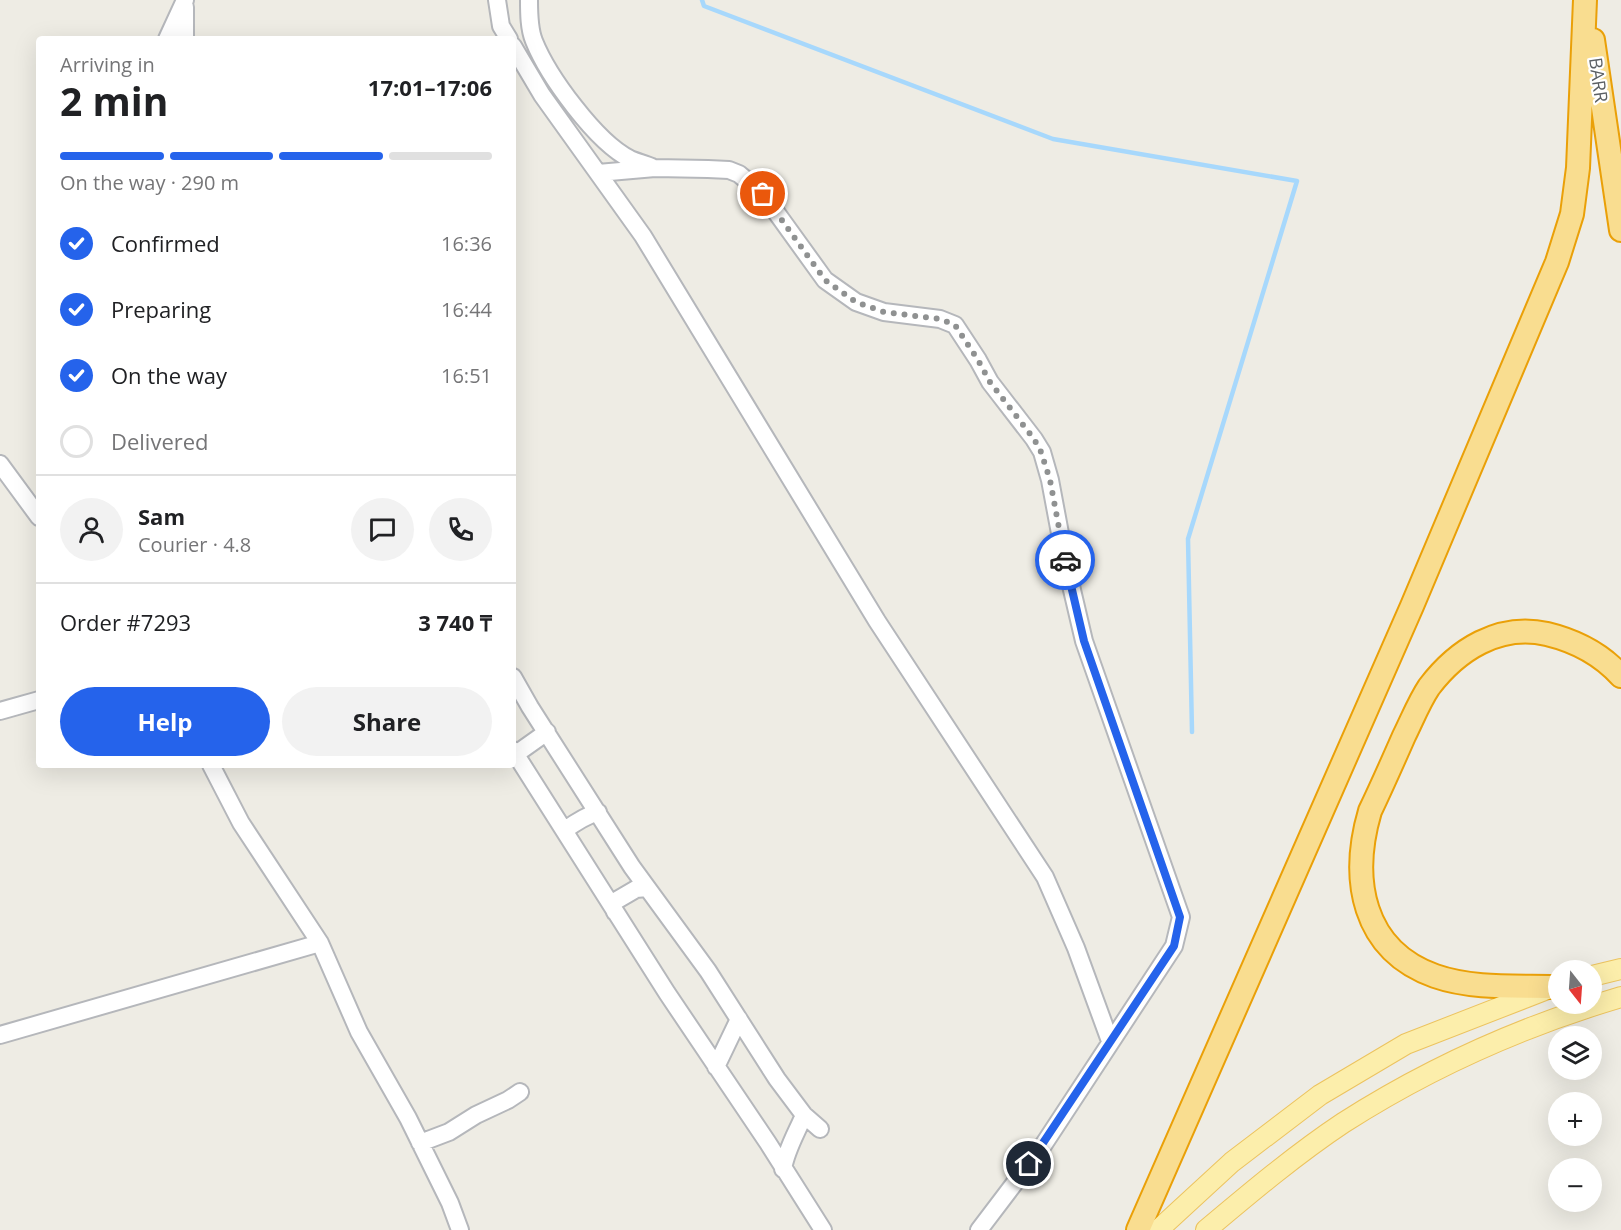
<!DOCTYPE html>
<meta charset="utf-8">
<style>
:root{--surface:#fff;--page:#f2f2f2;--text:#202124;--muted:#757577;--line:#e0e0e0;--accent:#2563eb}
body{margin:0;font-family:"Open Sans",sans-serif;background:var(--page);color:var(--text);height:100vh;display:flex;flex-direction:column;font-size:22px;white-space:nowrap}
*{box-sizing:border-box;margin:0}
p{font-size:20px;color:var(--muted)}
.icon{flex:none;width:33px;height:33px;fill:none;stroke:currentColor;stroke-width:2;stroke-linecap:round;stroke-linejoin:round}
.map{position:relative;flex:1;overflow:hidden}
.panel{position:absolute;left:36px;top:36px;width:480px;height:732px;display:flex;flex-direction:column;background:var(--surface);border-radius:6px;box-shadow:0 6px 24px #0002}
.panel>*{flex:none}
.needle{width:39px;rotate:163deg}
.buttons{position:absolute;left:1548px;top:960px;display:grid;gap:12px}
.buttons a{display:grid;place-items:center;width:54px;height:54px;border-radius:50%;background:var(--surface);box-shadow:0 6px 24px #0002;font-size:30px}
.pin{position:absolute;display:grid;place-items:center;width:51px;height:51px;color:#fff;margin:-26px;border:3px solid #fff;border-radius:50%;box-shadow:0 2px 6px #0007}
.courier{position:absolute;display:grid;place-items:center;width:60px;height:60px;margin:-30px;border:4px solid #2563eb;border-radius:50%;background:#fff;color:#222;box-shadow:0 2px 8px #0007}
.summary em{font-style:normal;font-weight:700}
.summary div{display:flex;flex-direction:column-reverse}
.summary{display:flex;align-items:center;justify-content:space-between;height:102px;padding:0 24px}
h1{font-size:39px;font-weight:700;line-height:45px}
.bar{display:grid;grid-template-columns:repeat(4,1fr);gap:9px 6px;align-content:center;height:72px;padding:0 24px}
.bar i{height:8px;border-radius:4px;background:var(--line)}
.bar .selected{background:var(--accent)}
.bar p{grid-column:span 4}
.line{display:flex;align-items:center;gap:15px;padding:0 24px;border-top:2px solid var(--line)}
.line div{flex:1}
.round{display:grid;place-items:center;flex:none;width:63px;height:63px;border-radius:32px;background:var(--page)}
ol{padding:0 24px;list-style:none}
li{display:flex;align-items:center;gap:18px;height:66px}
li p{margin-inline-start:auto}
li .icon{padding:6px;border-radius:50%;background:var(--accent);color:#fff;stroke-width:4}
li:last-child{color:var(--muted)}
li i{width:33px;height:33px;border:3px solid var(--line);border-radius:50%}
.action{display:flex;gap:12px;margin-top:auto;padding:12px 24px}
.action a{flex:1;height:69px;border-radius:36px;background:var(--accent);color:#fff;font-size:24px;font-weight:700;line-height:69px;text-align:center}
.action a+a{background:var(--page);color:var(--text)}
.map>svg:first-child{display:block}
.lines{fill:none;stroke-linecap:round;stroke-linejoin:round}
.stream{stroke:#a7d8fc;stroke-width:4.5}
.minor-casing{stroke:#b5b7bb;stroke-width:20}
.major-casing{stroke:#ecc35f;stroke-width:22}
.highway-casing{stroke:#eaa008;stroke-width:26}
.minor{stroke:#fff;stroke-width:16}
.major{stroke:#fceeab;stroke-width:20}
.highway{stroke:#f9dd90;stroke-width:22}
.done{stroke:#8f9191;stroke-width:6;stroke-dasharray:0 10.8}
.route{stroke:#2563eb;stroke-width:8}
.labels{text-anchor:middle;dominant-baseline:central;stroke-width:4.5;stroke-linejoin:round;paint-order:stroke}
.street-label{font-size:18px;fill:#5c6064;stroke:#fff}
</style>
<div class="map">
<svg width="1621" height="1230" viewBox="0 0 1621 1230">
<rect width="100%" height="100%" fill="#eeece4"/>
<g class="lines">
<!-- stream -->
<path class="stream" d="M702,0L704,6L1053,139L1297,181L1188,539L1192,732"/>
<!-- minor casing -->
<g class="minor-casing">
<path id="minor" d="M497,0L501,26L509,39
M529,0C529,13 529,29 534,41C548,76 596,142 630,159C637,162 645,164 652,167
M167,39L185,0
M185,39V7
M513,46L542,95L643,236L877,621L1045,877L1076,948L1110,1041
M598,173L655,168L708,169L729,170L739,174L763,194L825,280L856,302L884,312L940,319L955,325L978,360L990,382L1034,439L1042,452L1050,480L1065,560L1084,641L1181,917L1174,946L1042,1147L979,1230
M0,464L39,517
M513,677L530,707L632,867L708,971L777,1079L804,1115L820,1129
M0,711L39,700
M513,750L667,993L768,1143L823,1230
M516,754L547,732
M211,765L241,823L320,943L359,1032L408,1118L450,1203L460,1230
M567,835L565,830C576,822 585,816 598,812
M615,912L612,903L636,889L647,888
M0,1035L320,943
M716,1067L739,1019
M420,1143L449,1132L476,1115L508,1100L520,1092
M783,1169C786,1150 797,1132 804,1115"/>
</g>
<!-- major casing -->
<g class="major-casing">
<path id="major" d="M1592,976L1621,969
M1158,1230L1232,1162L1320,1095L1406,1044L1550,988
M1206,1230C1250,1193 1295,1155 1343,1123C1429,1068 1523,1026 1621,997"/>
</g>
<!-- highway casing -->
<g class="highway-casing">
<path id="highway" d="M1593,40L1621,230
M1555,987C1516,986 1472,989 1435,976C1362,950 1350,879 1370,811C1382,786 1393,761 1404,736C1412,720 1419,702 1429,687C1457,650 1499,623 1547,634C1576,641 1601,654 1621,676
M1138,1230L1412,606L1557,262L1572,214L1578,168L1585,0"/>
</g>
<!-- minor -->
<use href="#minor" class="minor"/>
<!-- major -->
<use href="#major" class="major"/>
<!-- highway -->
<use href="#highway" class="highway"/>
</g>
<g class="lines">
<!-- done -->
<path class="done" d="M763,194L825,280L856,302L884,312L940,319L955,325L978,360L990,382L1034,439L1041,452L1050,480L1065,560"/>
<!-- route -->
<path class="route" d="M1029,1164L1174,946L1180,917L1084,641L1065,560"/>
</g>
<g class="labels">
<!-- street labels -->
<g class="street-label">
<text transform="translate(1599 80) rotate(82)">BARR</text>
</g>
</g>
</svg>
<div class="buttons">
<a><svg class="needle" viewBox="-14 -14 28 28"><path d="M0-13l5 13h-10z" fill="#e53935"/><path d="M0 13l5-13h-10z" fill="#757577"/></svg></a>
<a><svg class="icon" aria-label="layers" viewBox="0 0 24 24"><path d="M12 4l9 5-9 5-9-5zM3 14l9 5 9-5"/></svg></a>
<a>+</a>
<a>−</a>
</div>
<div class="pin" style="left:763px;top:194px;background:#ea580c"><svg class="icon" aria-label="bag" viewBox="0 0 24 24"><path d="M5 8h14l-1 12H6zM9 8a3 3 0 0 1 6 0"/></svg></div>
<div class="pin" style="left:1029px;top:1164px;background:#1f2937"><svg class="icon" aria-label="home" viewBox="0 0 24 24"><path d="M3 11l9-7 9 7M6 9v11h12V9"/></svg></div>
<div class="courier" style="left:1065px;top:560px"><svg class="icon" aria-label="car" viewBox="0 0 24 24"><path d="M5 17H2v-5l4-1 3-4h7l3 4 3 1v5h-3M9 17h6M6 11h13"/><circle cx="7" cy="17" r="2"/><circle cx="17" cy="17" r="2"/></svg></div>
<section class="panel">
<div class="summary"><div><h1>2 min</h1><p>Arriving in</p></div><em>17:01–17:06</em></div>
<div class="bar"><i class="selected"></i><i class="selected"></i><i class="selected"></i><i></i><p>On the way · 290 m</p></div>
<ol>
<li><svg class="icon" aria-label="check" viewBox="0 0 24 24"><path d="M5 12l5 5 9-10"/></svg>Confirmed<p>16:36</p></li>
<li><svg class="icon" aria-label="check" viewBox="0 0 24 24"><path d="M5 12l5 5 9-10"/></svg>Preparing<p>16:44</p></li>
<li><svg class="icon" aria-label="check" viewBox="0 0 24 24"><path d="M5 12l5 5 9-10"/></svg>On the way<p>16:51</p></li>
<li><i></i>Delivered</li>
</ol>
<div class="line" style="height:108px"><a class="round"><svg class="icon" aria-label="person" viewBox="0 0 24 24"><circle cx="12" cy="8" r="4"/><path d="M4 21q1-7 8-7t8 7"/></svg></a><div><b>Sam</b><p>Courier · 4.8</p></div><a class="round"><svg class="icon" aria-label="chat" viewBox="0 0 24 24"><path d="M4 5h16v11H9l-5 4z"/></svg></a><a class="round"><svg class="icon" aria-label="phone" viewBox="0 0 24 24"><path d="M5 4h4l2 5-3 2q2 4 5 5l2-3 5 2v4C11 20 4 13 5 4z"/></svg></a></div>
<div class="line" style="height:78px"><div>Order #7293</div><b>3 740 ₸</b></div>
<div class="action"><a>Help</a><a>Share</a></div>
</section>
</div>
